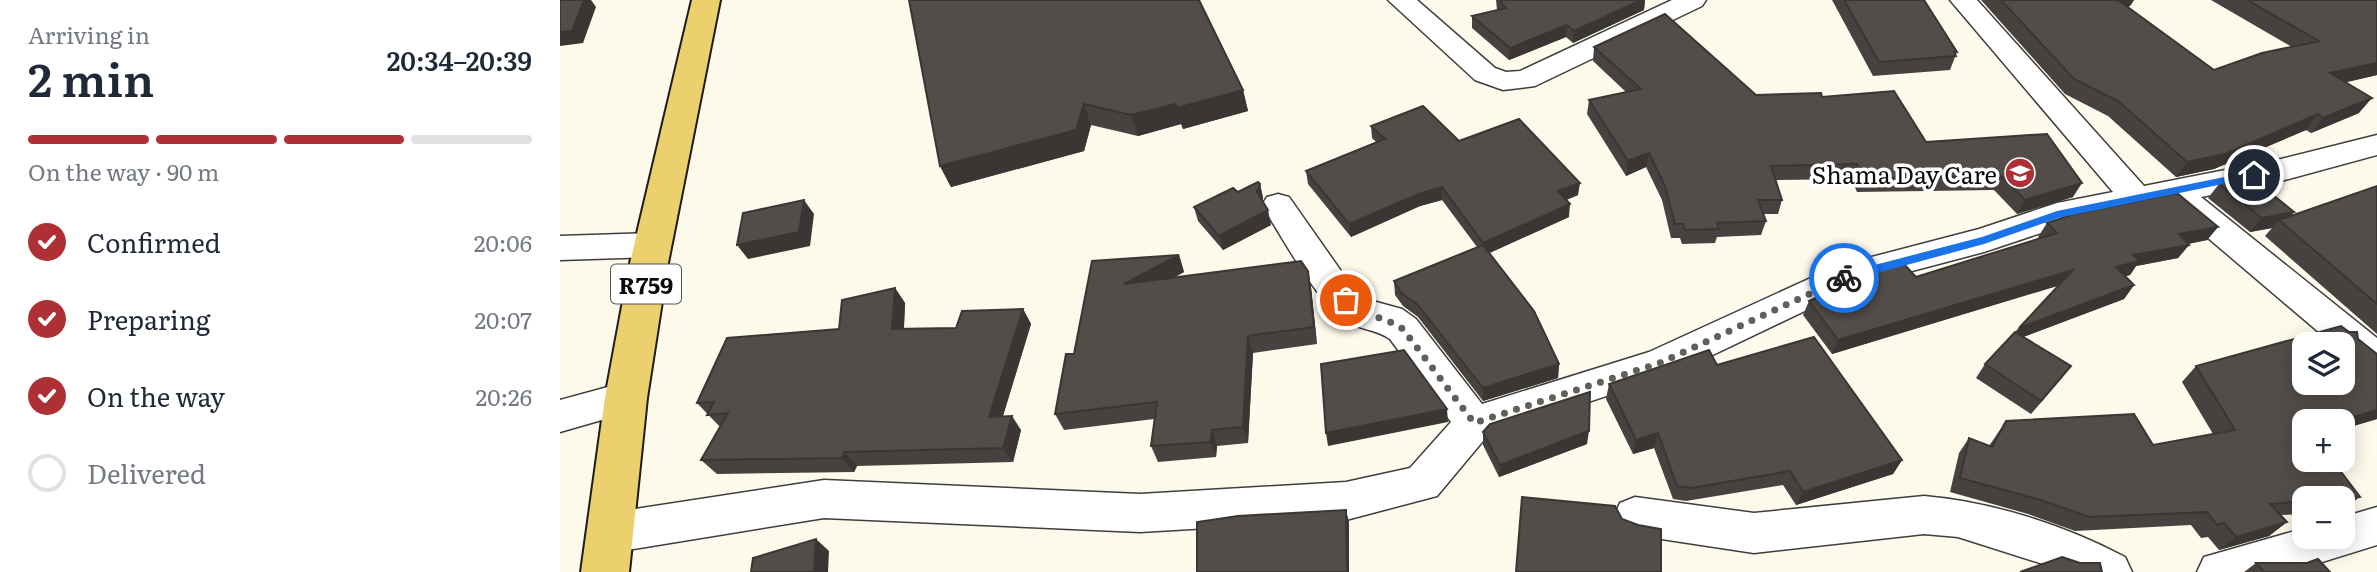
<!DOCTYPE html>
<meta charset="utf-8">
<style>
:root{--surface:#fff;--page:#f2f2f3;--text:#1f2937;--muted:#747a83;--line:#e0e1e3;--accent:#ad3134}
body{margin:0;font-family:Literata,serif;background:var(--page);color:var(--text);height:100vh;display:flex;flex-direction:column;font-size:26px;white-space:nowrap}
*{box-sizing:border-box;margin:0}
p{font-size:23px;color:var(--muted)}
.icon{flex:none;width:38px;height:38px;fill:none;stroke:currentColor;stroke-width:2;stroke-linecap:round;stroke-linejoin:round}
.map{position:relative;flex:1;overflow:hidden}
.details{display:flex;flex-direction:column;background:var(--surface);width:560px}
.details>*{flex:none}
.tools{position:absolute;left:1732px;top:332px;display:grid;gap:14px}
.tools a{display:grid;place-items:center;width:63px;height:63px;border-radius:14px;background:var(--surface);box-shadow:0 4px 18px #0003;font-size:35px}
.pin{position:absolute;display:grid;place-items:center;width:60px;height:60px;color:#fff;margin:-30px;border:4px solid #fff;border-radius:50%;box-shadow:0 2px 7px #0007}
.courier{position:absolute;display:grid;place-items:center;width:70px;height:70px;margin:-35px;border:5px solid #1a73e8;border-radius:50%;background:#fff;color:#222;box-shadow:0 2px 9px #0007}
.summary em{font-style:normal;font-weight:600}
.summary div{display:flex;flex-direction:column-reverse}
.summary{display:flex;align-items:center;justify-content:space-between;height:119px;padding:0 28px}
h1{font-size:46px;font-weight:600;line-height:52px}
.bar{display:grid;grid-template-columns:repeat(4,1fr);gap:10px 7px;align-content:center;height:84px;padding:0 28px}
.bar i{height:9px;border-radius:5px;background:var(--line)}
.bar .active{background:var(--accent)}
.bar p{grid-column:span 4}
ol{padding:0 28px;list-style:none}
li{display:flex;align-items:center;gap:21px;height:77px}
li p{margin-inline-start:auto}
li .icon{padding:7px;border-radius:50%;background:var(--accent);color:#fff;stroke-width:4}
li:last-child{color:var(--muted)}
li i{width:38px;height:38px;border:4px solid var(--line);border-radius:50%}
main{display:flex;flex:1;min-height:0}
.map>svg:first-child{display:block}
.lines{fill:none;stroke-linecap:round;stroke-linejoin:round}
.minor-casing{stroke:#3e3e3e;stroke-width:3}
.primary-casing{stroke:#1c1c1c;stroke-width:4}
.minor{fill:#fff;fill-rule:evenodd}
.primary{fill:#ebd06d;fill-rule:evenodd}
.wall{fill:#47423f}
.shaded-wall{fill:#393633}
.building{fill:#524d49;stroke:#393633;stroke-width:2;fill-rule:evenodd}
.route{fill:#1a73e8}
.done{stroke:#605f59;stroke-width:7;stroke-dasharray:0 12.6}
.labels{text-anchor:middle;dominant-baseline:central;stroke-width:7;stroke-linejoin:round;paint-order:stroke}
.shield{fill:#fff;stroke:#545454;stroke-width:2}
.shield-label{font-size:23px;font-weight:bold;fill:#0b0b0b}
.poi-label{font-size:24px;fill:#0b0b0b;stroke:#fff;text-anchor:end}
</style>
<main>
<section class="details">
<div class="summary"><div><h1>2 min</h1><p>Arriving in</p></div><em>20:34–20:39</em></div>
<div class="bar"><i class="active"></i><i class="active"></i><i class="active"></i><i></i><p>On the way · 90 m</p></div>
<ol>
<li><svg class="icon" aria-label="check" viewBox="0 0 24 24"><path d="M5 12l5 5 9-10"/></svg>Confirmed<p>20:06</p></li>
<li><svg class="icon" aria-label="check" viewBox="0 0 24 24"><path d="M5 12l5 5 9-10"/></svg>Preparing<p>20:07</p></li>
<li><svg class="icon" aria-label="check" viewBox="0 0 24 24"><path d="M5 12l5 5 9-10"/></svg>On the way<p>20:26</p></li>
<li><i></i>Delivered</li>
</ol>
</section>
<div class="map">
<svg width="1817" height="572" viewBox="0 0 1817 572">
<rect width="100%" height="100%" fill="#fdfaeb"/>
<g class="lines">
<!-- minor casing -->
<g class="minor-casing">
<path id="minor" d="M828,0H857L935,68L946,72L960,71L1112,0H1146L1142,6L975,86L943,90L915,80Z
M1390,0H1417L1584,186L1721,159L1817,135V155L1721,181L1641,197L1817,338V374L1804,370L1783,352V345H1774L1608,204L1502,226L1424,252L1299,285L1113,374L928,435L877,496L786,520L580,532L264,518L49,553L34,547L28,533L34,519L49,513L264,480L580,494L786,482L850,468L891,422L830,339C816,329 800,330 785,321C759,304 719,233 702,205L707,197L718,194L729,197L788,281L809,300L842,309L856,319L922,404L1089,352L1277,266L1419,229L1497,203L1553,192Z
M93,233L105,236L110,245L105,254L93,257L0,260V236Z
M66,382L80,387L85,398L80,409L0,432V400Z
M1364,496C1433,502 1504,525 1565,557L1572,572H1508L1398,537L1364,534L1194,553L1075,535L1060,529L1054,516L1060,503L1075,497L1194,513Z
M1817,507V545L1730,572H1637L1644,557L1745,528V537H1783V517Z"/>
</g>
<!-- primary casing -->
<g class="primary-casing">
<path id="primary" d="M132,0H160L108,263L87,398L69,572H21L45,398L70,263Z"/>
</g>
<!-- minor -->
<use href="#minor" class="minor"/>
<!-- primary -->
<use href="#primary" class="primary"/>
</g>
<!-- wall -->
<path class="wall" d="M349,0L683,90L688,111L623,129L621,124L578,136L531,125L524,151L391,187L380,166Z
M936,0H1085L1084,10L1013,43L1006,37L949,60L912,28V16L937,10Z
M1272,0H1364L1397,52L1390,70L1313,76Z
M1421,0H1574L1570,6L1567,7L1654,70L1732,47L1651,0H1817V75L1786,82L1799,113L1751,133L1746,130L1654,169L1616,177L1548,116L1505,94Z
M1034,47L1196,95L1262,97L1366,142L1513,197L1457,214L1434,190L1297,192L1291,179L1215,180L1222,200L1218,214H1203L1206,221L1201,235L1157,237L1155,243L1122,244L1120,238H1111L1102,200L1086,167L1066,176L1027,114L1029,100L1066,92L1033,61Z
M811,126L899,141L1018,195L1006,200L1009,217L929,253L999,364L998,378L923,401L858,317L843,306L835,295L834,281L917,247L882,200L860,206L791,237L748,184L746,171L816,142L812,138Z
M700,184L703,198L702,201L711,225L663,250L638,221L634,207L678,192Z
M1659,184L1734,212L1730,217L1817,186V334L1705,236L1712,228L1690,232L1648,198Z
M1487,223L1658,227L1647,240L1628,244L1629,245L1618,258L1576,266L1570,275L1565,276L1574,285L1564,299L1463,337L1511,366L1471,414L1416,378L1425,364L1499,285L1272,354L1243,315L1249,301L1356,277L1480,239L1478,237Z
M619,255L624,272L613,278L748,271L751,287L757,344L693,353L688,443L657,446L656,457L598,462L591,446L594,419L504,430L495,414L514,354Z
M335,288L345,303L344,329L396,328L463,309L471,324L443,416L461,430L453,462L297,466L294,472L157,474L141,460L160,427L137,403L279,329Z
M1798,339L1817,354V419L1783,429V422H1745V460L1800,497L1783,509V499H1745V514L1721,515L1727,522L1709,536L1659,550L1648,537L1641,538L1631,525L1515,531L1468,514L1390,492L1399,453L1409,438L1429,446L1446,421L1593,445L1653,434L1622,382L1636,366Z
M1157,365L1342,460L1333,474L1236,505L1223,485L1126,501L1113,499L1094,448L1073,454L1046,399L1049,384Z
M923,432L1027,444L939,477L923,445Z
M1696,563L1770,572H1684Z"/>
<!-- shaded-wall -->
<path class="shaded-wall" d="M24,0H31L36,7L23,43L0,46V32Z
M1081,0H1085L1084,10L1013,43L1014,31Z
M1551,0H1574L1570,6L1545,12Z
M1007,25L1006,37L949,60L950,48Z
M1817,63V75L1758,89L1770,73Z
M683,90L688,111L623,129L617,108Z
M1812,98L1799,113L1751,133L1763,118Z
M524,104L531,125L524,151L391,187L380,166Z
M616,104L621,124L578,136L571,115Z
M1758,114L1746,130L1654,169L1616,177L1627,162Z
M1089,153L1086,167L1066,176L1068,161Z
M1020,183L1018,195L997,204L998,191Z
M1522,183L1513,197L1457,214L1465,200Z
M700,184L703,198L700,206L697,192Z
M882,187V200L860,206L791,237L789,224L859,194Z
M244,200L254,214L250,246L188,259L177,245Z
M1010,204L1009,217L923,256V243Z
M708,210L711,225L663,250L659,236Z
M1734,212L1723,224L1719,220L1712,228L1690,232L1702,218Z
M1658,227L1647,240L1608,248L1619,234Z
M1629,245L1618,258L1576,266L1570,275L1546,281L1556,267L1573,255Z
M619,255L624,272L571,301L564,284Z
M1513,270L1504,284L1272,354L1278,340Z
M748,271L751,287L757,344L754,327Z
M1574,285L1564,299L1450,342L1459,328Z
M335,288L345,303L343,344L332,329Z
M463,309L471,324L438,432L429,417Z
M688,336L693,353L688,443L683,427Z
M999,364L998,378L923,401V388Z
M1511,366L1501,379L1471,414L1481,401Z
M887,409L888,422L768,446L766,433Z
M1817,410V419L1783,429V422H1778Z
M452,416L461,430L453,462L443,448Z
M652,430L657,446L656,457L651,442Z
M1029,431L1027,444L939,477L940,465Z
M1098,433L1094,448L1073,454L1076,440Z
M284,452L297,466L294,472L282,458Z
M1342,460L1333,474L1236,505L1243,492Z
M786,510L789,522V572H787Z
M1727,522L1709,536L1659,550L1676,537Z
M256,539L269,551L268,572H254Z"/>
<!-- building -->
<path class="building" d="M0,0H24L12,31L0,32Z
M349,0H639L683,90L617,108L616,104L571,115L524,104L516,130L380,166Z
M939,0H1081L1014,31L1007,25L950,48L912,16L946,8Z
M1284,0H1364L1397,52H1394L1396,56L1319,62Z
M1441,0H1558L1654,70L1702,53L1759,41L1687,0H1817V63L1770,73L1812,98L1763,118L1758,114L1665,154L1627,162L1558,101L1514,79Z
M1105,14L1196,95L1261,93L1262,97L1334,91L1366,142L1487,134L1522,183L1465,200L1441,176L1303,178L1297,164L1211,166L1222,200H1198L1206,221L1157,223L1159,229L1125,230L1123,224H1115L1105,186L1089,153L1068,161L1029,100L1081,89L1034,47Z
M863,106L899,141L959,119L1020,183L998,191L1010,204L923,243L882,187L859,194L789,224L746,171L825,139L811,126Z
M1692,178L1734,212L1702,218L1659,184Z
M698,182L700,184L697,192L708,210L659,236L634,207L673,188L678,192Z
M1817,186V304L1719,220Z
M1617,193L1658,227L1619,234L1629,245L1573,255L1580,261L1556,267L1574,285L1459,328L1513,270L1278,340L1249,301L1306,274L1344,264L1356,277L1497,233L1487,223L1511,215Z
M244,200L239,232L177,245L183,213Z
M923,245L974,311L999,364L923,388L857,304L841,293L834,281Z
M619,255L564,284L741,261L748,271L754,327L688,336L683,427L652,430L651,442L591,446L597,402L495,414L506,354H514L532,261Z
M335,288L332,329L396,328L402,311L463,309L429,417L452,416L443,448L284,452L282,458L141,460L168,413L147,415L154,402L137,403L167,338L279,329L282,300Z
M1781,326L1789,332H1797L1798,339L1817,354V410L1778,422H1745V460H1772L1800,497L1775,499H1745V501L1710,504L1727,522L1676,537L1664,523L1657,525L1647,512L1529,517L1481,500L1400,478L1409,438L1432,447L1446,421L1574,414L1593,445L1675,430L1636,366ZM1745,345H1783V383H1745Z
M1455,332L1511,366L1481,401L1425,364Z
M1254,337L1342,460L1243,492L1230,471L1131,488L1117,486L1098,433L1076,440L1049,384L1149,350L1157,365Z
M844,350L887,409L766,433L761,364Z
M1030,392L1029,431L940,465L923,432L930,424Z
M962,497L1055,506L1062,519L1078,525L1101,529V572H956Z
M786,510L787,572H637V522L678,516Z
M256,539L254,572H191L193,558Z
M1502,557L1520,563H1540L1542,572H1460Z
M1758,559L1770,572H1704L1696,563H1747Z"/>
<!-- route -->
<path class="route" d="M1694,171L1699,175L1697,177L1498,218L1424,244L1284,282L1278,278L1284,273L1422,237L1497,211Z"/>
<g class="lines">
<!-- done -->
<path class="done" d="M786,300C803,317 824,316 843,329L914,423L1100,363L1284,278"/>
</g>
<!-- icons -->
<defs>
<g id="school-disc" transform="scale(1.575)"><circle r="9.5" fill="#ad3134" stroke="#fff"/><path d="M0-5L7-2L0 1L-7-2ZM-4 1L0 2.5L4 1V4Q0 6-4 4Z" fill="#fff"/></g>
</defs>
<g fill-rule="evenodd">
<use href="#school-disc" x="1460" y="173"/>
</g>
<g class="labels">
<!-- shield labels -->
<rect class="shield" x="51" y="264.5" width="70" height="39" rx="5"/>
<g class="shield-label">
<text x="86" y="284">R759</text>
</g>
<!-- poi labels -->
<g class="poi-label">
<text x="1437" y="173">Shama Day Care</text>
</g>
</g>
</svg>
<div class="tools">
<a><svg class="icon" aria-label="layers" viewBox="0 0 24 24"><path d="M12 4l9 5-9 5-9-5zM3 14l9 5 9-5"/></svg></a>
<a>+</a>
<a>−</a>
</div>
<div class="pin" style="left:786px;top:300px;background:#ea580c"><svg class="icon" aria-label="bag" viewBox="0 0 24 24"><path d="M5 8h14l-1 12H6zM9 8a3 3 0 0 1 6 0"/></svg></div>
<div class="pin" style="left:1694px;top:175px;background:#1f2937"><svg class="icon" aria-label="home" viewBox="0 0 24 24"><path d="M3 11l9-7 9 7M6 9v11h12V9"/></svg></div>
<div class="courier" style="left:1284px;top:278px"><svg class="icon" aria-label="bike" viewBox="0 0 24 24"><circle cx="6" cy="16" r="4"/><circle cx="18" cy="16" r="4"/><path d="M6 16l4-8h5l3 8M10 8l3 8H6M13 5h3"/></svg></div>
</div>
</main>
